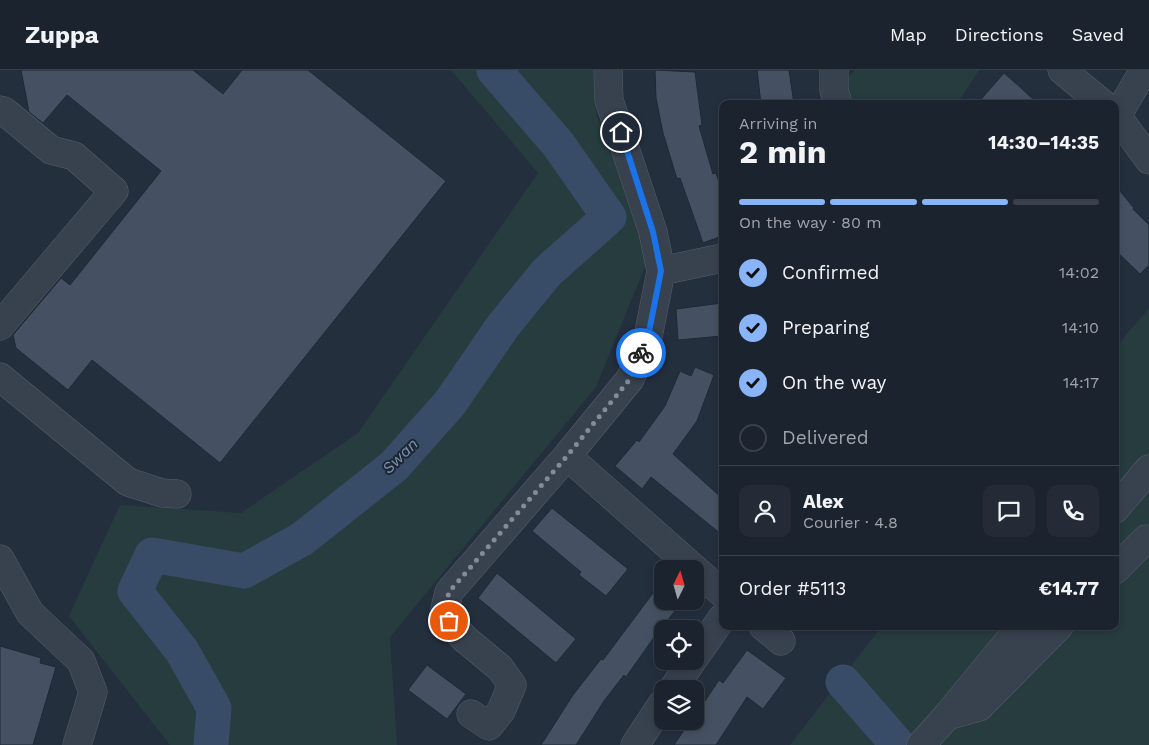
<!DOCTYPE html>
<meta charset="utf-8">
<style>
:root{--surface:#1b232e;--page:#242b36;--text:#f1f3f6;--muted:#a0a4aa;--line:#39404a;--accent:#8ab4f8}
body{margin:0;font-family:"Work Sans",sans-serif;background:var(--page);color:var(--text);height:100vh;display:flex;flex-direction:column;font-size:19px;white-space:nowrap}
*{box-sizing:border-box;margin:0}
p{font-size:16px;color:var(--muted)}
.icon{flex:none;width:28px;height:28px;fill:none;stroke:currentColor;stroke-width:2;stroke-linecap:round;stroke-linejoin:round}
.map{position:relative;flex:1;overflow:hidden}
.panel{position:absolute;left:719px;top:30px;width:400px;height:530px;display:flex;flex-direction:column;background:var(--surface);border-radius:10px;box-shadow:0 2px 8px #0003,0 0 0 1px var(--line)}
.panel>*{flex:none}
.needle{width:32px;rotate:5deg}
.tools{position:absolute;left:654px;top:490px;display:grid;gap:10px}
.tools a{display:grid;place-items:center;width:50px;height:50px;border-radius:10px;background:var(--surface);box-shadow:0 2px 8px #0003,0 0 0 1px var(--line);font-size:25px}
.pin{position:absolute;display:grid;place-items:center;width:42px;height:42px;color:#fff;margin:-21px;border:2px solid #fff;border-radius:50%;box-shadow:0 1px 5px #0007}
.courier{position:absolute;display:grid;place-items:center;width:50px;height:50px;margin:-25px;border:4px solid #1a73e8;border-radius:50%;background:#fff;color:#222;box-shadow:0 1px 6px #0007}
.summary em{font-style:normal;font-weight:700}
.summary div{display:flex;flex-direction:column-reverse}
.summary{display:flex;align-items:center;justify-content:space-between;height:85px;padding:0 20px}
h1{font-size:32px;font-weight:700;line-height:38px}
.bar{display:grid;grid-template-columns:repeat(4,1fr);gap:8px 5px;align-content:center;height:60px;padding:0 20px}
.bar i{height:6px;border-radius:4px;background:var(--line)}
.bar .active{background:var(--accent)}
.bar p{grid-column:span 4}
.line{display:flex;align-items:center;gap:12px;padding:0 20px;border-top:1px solid var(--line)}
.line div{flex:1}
.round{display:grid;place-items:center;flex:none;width:52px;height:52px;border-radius:10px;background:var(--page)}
ol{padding:0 20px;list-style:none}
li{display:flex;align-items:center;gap:15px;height:55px}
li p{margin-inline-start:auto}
li .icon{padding:5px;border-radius:50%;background:var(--accent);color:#111;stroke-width:4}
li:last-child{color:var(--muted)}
li i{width:28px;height:28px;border:2px solid var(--line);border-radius:50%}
header{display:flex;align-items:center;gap:30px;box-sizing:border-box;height:70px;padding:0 25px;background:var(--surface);border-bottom:1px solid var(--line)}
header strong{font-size:24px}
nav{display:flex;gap:28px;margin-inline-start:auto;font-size:18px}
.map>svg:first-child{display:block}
.green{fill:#263c3f}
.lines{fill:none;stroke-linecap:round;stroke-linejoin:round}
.river{stroke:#394c67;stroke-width:35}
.building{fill:#455162;stroke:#1f2835}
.minor-casing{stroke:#565f6c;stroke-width:29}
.minor{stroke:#38414e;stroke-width:28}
.done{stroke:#828b98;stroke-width:5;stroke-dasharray:0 9}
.route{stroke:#1a73e8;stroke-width:6}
.labels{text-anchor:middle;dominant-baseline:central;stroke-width:4;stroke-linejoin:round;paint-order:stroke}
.water-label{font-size:16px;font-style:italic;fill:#7c92b1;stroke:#1d2633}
</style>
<header>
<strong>Zuppa</strong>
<nav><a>Map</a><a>Directions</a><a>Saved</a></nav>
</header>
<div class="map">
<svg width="1149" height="675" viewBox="0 0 1149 675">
<rect width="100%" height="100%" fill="#242f3e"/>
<!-- green -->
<path class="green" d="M451,0H593L597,47L651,182L596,317L390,567L397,675H170L69,546L120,435L241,443L358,363L538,103Z
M855,0H979L957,34H846L845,11Z
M1149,238V394L1115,434V278Z
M1149,399V675H921L1021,556H1115V439Z
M882,556H1014L914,675H790Z"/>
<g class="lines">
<!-- river -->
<path class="river" d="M843,612L898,675
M211,675L214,638L182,581L135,521L152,485L244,501L302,469L394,396L450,333L503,256L547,202L609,147L558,74L494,0"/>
</g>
<!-- building -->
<path class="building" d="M21,0H193L223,24L242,0H308L446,111L220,393L92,290L68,320L16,278L13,265L61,208L70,215L161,101L67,25L43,53L29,42Z
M655,0L695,2L702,55L699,56L713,104L716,103L722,121V166L703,173L680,108L677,109L663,63L656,28Z
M757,0H789L794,34H761Z
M1004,3L1020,17L1038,34H977Z
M1115,115L1134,138L1133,139L1149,155V195L1140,204L1115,180Z
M722,233V266L678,270L676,239Z
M695,297L714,305L697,351L673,384L722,428V465L651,407L642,419L615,396L637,370L639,372L665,336L680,301L691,306Z
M552,438L628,499L606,526L579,505L581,502L532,461Z
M497,503L576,569L556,593L478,528Z
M662,511V531H683L655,566L626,607L624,605L604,631L576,675H541L573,625L601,589L603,590Z
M0,576L41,588L40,593L56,597L33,675H0Z
M747,580L786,608L763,639L747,627L716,675H674L690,651H695V646L719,610L723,613Z
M427,595L466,624L447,649L408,620Z"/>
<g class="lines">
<!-- minor casing -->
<g class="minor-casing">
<path id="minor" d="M834,0V20L838,34
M1062,0L1103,34
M0,40L4,41L51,80L74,86L114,121L0,256
M1115,44L1117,46L1144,0
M1117,46L1149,90
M661,201L722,188
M0,307L128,412L162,423L177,424
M567,386L722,523
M1115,439L1149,399
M0,489L30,543L81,591L93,622L77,675
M1115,500L1146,469
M763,556L781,571
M695,587L722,548
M673,619L692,591
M471,644L489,656L501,641L512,615L500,598L465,569L449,551L445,539L449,522L567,386L630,309L648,267L661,201L653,162L609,30L608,0
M950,645L979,637L1059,556
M635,675L662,634
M921,675L947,646L1021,556"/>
</g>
<!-- minor -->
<use href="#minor" class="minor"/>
</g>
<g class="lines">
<!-- done -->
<path class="done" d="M449,551L445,539L449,522L567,386L630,309L641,283"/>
<!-- route -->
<path class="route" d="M621,62L653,162L661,201L648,267L641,283"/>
</g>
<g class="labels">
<!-- water labels -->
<g class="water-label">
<text transform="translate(400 386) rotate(-45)">Swan</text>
</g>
</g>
</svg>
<div class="tools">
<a><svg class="needle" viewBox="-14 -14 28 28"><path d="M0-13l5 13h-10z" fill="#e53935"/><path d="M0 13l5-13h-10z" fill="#a0a4aa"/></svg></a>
<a><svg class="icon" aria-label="locate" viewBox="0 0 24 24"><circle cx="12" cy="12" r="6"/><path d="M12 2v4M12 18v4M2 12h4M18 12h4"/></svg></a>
<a><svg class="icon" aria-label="layers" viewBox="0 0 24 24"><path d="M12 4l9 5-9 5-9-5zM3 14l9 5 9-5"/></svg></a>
</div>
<div class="pin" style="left:449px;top:551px;background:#ea580c"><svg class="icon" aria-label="bag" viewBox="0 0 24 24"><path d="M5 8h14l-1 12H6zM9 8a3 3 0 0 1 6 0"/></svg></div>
<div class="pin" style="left:621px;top:62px;background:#1f2937"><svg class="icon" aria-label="home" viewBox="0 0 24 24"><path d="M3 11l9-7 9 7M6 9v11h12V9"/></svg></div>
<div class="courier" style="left:641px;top:283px"><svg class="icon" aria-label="bike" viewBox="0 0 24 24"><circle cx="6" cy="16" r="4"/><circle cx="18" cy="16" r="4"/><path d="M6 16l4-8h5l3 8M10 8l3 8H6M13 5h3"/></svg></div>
<section class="panel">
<div class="summary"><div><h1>2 min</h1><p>Arriving in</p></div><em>14:30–14:35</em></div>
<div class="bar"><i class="active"></i><i class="active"></i><i class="active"></i><i></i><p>On the way · 80 m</p></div>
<ol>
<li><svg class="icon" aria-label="check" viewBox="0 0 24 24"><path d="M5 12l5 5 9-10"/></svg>Confirmed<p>14:02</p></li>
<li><svg class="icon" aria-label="check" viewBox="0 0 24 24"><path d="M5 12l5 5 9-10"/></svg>Preparing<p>14:10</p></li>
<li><svg class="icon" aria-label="check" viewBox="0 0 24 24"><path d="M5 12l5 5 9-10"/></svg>On the way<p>14:17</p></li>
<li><i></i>Delivered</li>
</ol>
<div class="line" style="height:90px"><a class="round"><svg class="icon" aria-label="person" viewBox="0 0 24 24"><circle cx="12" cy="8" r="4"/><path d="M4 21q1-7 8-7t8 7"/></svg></a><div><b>Alex</b><p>Courier · 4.8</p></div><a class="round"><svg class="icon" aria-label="chat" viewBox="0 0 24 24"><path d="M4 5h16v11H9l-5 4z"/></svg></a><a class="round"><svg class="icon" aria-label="phone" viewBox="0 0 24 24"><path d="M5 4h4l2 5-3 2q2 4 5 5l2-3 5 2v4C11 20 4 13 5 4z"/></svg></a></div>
<div class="line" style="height:65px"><div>Order #5113</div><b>€14.77</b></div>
</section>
</div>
